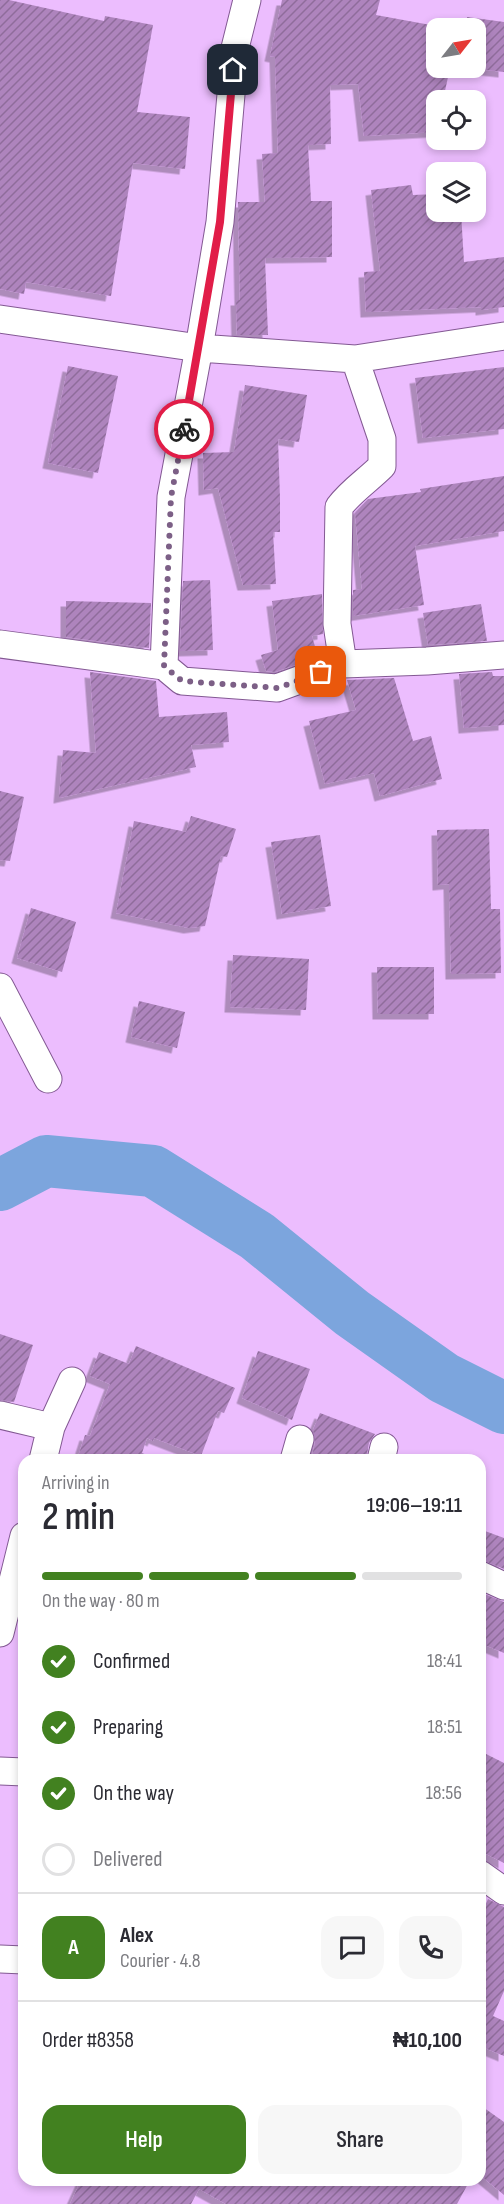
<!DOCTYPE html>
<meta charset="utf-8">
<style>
:root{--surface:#fff;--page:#f7f7f7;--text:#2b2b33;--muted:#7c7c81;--line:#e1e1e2;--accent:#428120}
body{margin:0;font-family:"Sofia Sans Condensed",sans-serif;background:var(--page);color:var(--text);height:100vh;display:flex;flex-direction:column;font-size:22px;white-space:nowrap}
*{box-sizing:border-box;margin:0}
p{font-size:20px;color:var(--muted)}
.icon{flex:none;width:33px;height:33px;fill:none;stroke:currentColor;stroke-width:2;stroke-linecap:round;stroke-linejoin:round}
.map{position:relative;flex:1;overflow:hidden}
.side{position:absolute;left:18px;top:1454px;width:468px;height:732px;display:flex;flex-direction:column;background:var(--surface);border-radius:18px;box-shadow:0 3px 9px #0003}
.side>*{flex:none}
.needle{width:39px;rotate:59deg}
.buttons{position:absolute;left:426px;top:18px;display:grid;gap:12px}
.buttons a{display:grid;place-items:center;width:60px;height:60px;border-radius:12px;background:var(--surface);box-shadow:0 3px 9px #0003;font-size:30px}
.pin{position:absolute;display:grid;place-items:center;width:51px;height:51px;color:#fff;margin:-26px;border-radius:12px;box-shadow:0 3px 9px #0006}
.courier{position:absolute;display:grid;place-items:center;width:60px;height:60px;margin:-30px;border:4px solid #e11d48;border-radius:50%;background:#fff;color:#222;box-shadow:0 2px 8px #0007}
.headline em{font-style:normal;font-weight:600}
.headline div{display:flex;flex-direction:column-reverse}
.headline{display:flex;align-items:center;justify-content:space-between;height:102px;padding:0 24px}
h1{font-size:39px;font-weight:600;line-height:45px}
.bar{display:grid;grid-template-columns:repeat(4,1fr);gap:9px 6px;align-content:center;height:72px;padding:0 24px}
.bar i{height:8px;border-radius:4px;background:var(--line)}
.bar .current{background:var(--accent)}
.bar p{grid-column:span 4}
.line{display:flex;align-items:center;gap:15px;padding:0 24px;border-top:2px solid var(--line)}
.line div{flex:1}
.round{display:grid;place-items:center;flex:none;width:63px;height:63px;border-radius:18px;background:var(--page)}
ol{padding:0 24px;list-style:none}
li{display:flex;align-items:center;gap:18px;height:66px}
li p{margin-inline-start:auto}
li .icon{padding:6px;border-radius:50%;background:var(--accent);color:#fff;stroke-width:4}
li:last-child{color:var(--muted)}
li i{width:33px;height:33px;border:3px solid var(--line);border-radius:50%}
.primary-button{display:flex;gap:12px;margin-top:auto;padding:12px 24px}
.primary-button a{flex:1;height:69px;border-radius:18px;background:var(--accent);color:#fff;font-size:24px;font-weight:600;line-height:69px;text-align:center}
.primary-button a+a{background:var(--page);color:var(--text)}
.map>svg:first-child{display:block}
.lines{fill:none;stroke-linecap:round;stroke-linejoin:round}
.river{stroke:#7ca5dd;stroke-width:52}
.building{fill:url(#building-hatch);filter:url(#shadow)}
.minor-casing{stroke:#835993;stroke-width:29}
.minor{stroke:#fff;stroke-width:27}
.done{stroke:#7c5f86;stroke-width:6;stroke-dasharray:0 10.8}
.route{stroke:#e11d48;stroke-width:8}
</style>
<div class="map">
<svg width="504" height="2204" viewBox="0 0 504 2204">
<defs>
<pattern id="building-hatch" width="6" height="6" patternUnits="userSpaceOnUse" patternTransform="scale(1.5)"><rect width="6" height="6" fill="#ae84bd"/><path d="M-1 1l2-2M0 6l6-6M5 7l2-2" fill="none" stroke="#8f6c9b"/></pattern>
<filter id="shadow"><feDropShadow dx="-5.5" dy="5.5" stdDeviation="0" flood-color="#0004"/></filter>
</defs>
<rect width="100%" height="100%" fill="#ecbdfe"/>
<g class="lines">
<!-- river -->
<path class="river" d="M0,1185L46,1161L153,1171L257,1236L352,1313L444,1378L504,1408"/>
</g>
<!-- building -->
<path class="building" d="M0,0H9L104,21L105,16L153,25L137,112L190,117L185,169L133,163L111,296L26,282L24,294L0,289Z
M282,0H380L376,15L447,28H436V68H450L443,100H436V132L364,136L358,84L330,85L331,144L308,145L311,201H332V257L265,258L268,335H237L236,300H240L238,202H265L262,154L278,153L275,57L270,56Z
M467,17L504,22V72L468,68H476V28H466Z
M411,185L413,195L436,194V212H461L464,262L504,257V307L481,310V307L366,312L364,272L380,271L371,190Z
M68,366L118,376L98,473L48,463Z
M504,367V429L423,438L415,378Z
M245,385L307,395L299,442L278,439L280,498V532H273L276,584L243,585L218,488L204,490L203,453L234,452Z
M504,476V531L415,546L424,605L353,616V590L362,589L355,513L365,502L368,499L421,492L420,489Z
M210,580L213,650L180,651L183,581Z
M322,594L323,634L312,636L318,657L275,672L266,671L261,655L278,650L272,601Z
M66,601L151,603L149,648L66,637Z
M481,604L487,641L428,645L423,613Z
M90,672L156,681L159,717L227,712L229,742L191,745L196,767L59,798L63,750L96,753Z
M492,672L493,676H504V725L464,728L459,674Z
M394,678L413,741L431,736L442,779L380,796L374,773L325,784L309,721L356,710L347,680Z
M0,791L24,797L10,861L0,860Z
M191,816L236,829L227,857L221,856L205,926L189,928L116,913L134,821L186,832Z
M489,829L491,909H500L501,973L451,974L449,884L438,885L437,830Z
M320,835L331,906L282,914L271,842Z
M31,908L76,922L62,972L17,958Z
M233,955L309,959L306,1010L230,1007Z
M377,967H434V1014H378Z
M139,1001L185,1012L177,1048L131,1037Z
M0,1334L33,1345L14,1402L0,1400Z
M136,1346L235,1388L224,1413L218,1411L201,1456L154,1438L153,1441L147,1438L142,1453L147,1455L146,1460H77L85,1435L90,1436L110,1384L90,1376L99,1352L129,1364Z
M258,1351L310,1369L292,1420L242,1398Z
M320,1413L375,1434L369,1443L366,1460H311L315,1443L313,1430Z
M485,1531L504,1538V1569L480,1559V1547Z
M480,1592L504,1602V1653L480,1643Z
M480,1751L504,1763V1863L480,1851Z
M488,1899L504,1907V1991L493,2016L504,2021V2056L480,2046V1917Z
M480,2105L504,2122V2195L480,2175Z
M81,2180H470L457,2204H226L199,2189L191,2204H70Z"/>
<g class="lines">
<!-- minor casing -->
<g class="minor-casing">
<path id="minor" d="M0,319L199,348L355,359L504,336
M0,644L164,666L182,681L277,688L343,664L427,661L504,655
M343,664L337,624L339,507C351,491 368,480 382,466V439L355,359
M164,666L171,497L199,348L220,222L235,48L247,0
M0,987L48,1079
M0,1415L51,1427
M43,1460L51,1427L72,1381
M294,1460L300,1439
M381,1460L384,1447
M480,1575L504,1586
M0,1633L24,1536
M0,1771L24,1772
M480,1874L504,1891
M0,1959L24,1960"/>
</g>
<!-- minor -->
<use href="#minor" class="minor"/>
</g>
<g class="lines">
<!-- done -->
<path class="done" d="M184,429L171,497L164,666L182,681L278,688L321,672"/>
<!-- route -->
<path class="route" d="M184,429L220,222L233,70"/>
</g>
</svg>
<div class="buttons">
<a><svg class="needle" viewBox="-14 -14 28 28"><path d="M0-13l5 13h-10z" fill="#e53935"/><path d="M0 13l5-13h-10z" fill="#7c7c81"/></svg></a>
<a><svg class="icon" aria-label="locate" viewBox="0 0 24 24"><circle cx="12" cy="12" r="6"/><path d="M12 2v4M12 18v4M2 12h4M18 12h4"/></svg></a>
<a><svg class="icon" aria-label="layers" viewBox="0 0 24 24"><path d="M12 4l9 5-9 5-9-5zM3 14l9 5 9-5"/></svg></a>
</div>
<div class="pin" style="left:321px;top:672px;background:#ea580c"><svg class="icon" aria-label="bag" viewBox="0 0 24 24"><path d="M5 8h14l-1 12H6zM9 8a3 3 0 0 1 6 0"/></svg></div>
<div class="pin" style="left:233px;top:70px;background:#1f2937"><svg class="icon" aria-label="home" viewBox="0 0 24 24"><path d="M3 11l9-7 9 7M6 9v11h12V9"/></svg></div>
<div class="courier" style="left:184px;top:429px"><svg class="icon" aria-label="bike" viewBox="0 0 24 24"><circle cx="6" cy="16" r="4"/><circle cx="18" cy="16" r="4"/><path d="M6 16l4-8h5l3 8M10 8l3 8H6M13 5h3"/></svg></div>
<section class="side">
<div class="headline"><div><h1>2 min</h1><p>Arriving in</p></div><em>19:06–19:11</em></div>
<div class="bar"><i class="current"></i><i class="current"></i><i class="current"></i><i></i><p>On the way · 80 m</p></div>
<ol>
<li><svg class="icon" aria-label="check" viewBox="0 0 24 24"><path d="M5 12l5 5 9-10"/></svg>Confirmed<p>18:41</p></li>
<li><svg class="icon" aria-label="check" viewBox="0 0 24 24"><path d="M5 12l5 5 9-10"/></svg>Preparing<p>18:51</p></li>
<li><svg class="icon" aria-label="check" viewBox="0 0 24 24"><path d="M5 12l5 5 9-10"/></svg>On the way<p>18:56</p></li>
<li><i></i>Delivered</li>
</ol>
<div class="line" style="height:108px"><b class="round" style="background:var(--accent);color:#fff">A</b><div><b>Alex</b><p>Courier · 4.8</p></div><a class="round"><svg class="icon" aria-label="chat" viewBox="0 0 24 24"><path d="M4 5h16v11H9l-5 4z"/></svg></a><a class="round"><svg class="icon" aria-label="phone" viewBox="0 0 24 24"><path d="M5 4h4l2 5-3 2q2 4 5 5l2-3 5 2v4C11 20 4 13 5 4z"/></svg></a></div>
<div class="line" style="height:78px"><div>Order #8358</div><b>₦10,100</b></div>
<div class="primary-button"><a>Help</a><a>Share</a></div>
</section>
</div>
